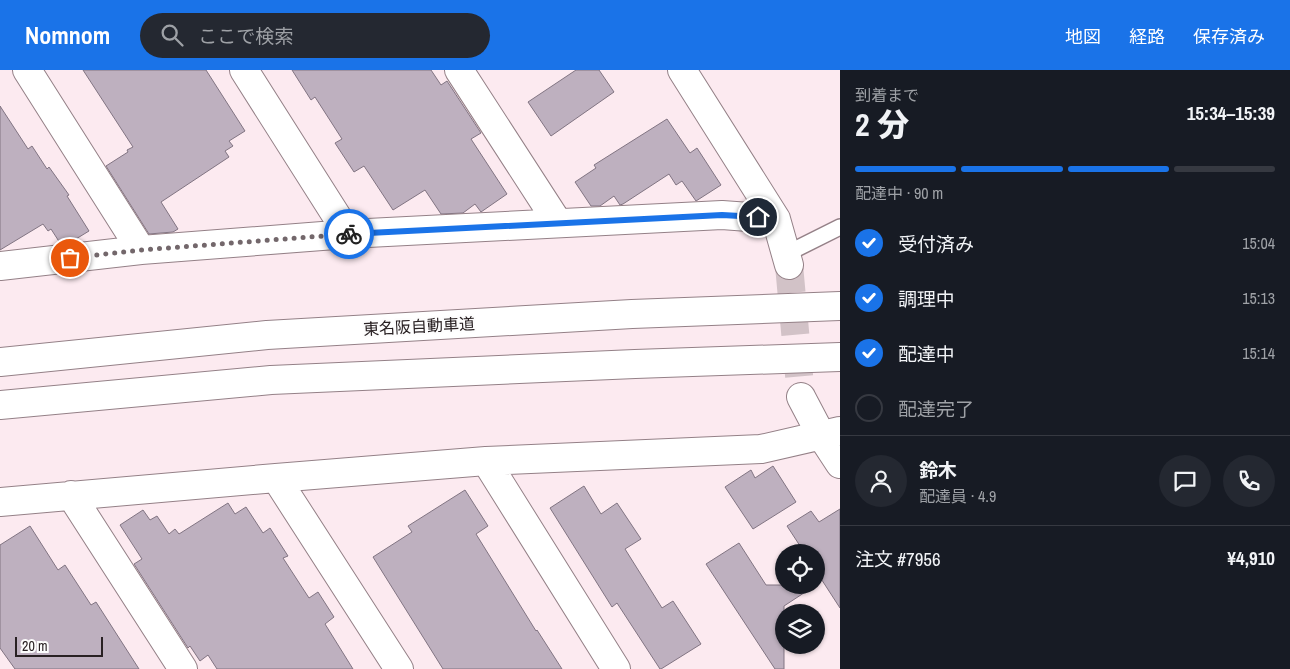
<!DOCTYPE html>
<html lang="ja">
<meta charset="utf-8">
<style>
:root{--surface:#171b24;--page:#242831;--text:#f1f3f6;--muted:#9ea1a6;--line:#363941;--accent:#1a73e8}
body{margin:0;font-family:"Archivo Narrow","Noto Sans JP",sans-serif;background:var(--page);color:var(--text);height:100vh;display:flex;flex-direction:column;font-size:19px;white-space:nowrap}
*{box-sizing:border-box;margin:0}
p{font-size:16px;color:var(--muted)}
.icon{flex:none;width:28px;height:28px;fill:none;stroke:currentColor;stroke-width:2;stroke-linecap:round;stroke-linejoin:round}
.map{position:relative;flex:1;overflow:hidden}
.panel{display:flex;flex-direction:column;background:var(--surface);width:450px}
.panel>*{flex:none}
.tools{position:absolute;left:775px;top:474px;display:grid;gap:10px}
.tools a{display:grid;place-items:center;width:50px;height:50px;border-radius:50%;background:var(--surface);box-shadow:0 1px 4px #0004;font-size:25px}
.scale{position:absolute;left:15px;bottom:12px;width:88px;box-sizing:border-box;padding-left:5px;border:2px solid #292123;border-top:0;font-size:14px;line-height:18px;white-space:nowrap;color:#292123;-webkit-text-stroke:4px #fdfdfd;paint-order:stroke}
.pin{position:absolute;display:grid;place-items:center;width:42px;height:42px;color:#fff;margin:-21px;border:2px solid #fff;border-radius:50%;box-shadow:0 1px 5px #0007}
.courier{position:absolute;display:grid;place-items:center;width:50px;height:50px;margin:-25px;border:4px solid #1a73e8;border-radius:50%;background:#fff;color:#222;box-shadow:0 1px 6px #0007}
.headline em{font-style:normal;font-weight:800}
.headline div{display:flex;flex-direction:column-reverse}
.headline{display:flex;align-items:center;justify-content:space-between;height:85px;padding:0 15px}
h1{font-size:32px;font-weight:800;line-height:38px}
.bar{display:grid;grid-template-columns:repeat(4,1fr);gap:8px 5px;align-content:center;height:60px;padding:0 15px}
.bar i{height:6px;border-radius:4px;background:var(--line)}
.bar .on{background:var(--accent)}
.bar p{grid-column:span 4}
.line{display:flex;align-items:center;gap:12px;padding:0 15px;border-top:1px solid var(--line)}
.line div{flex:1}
.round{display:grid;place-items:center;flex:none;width:52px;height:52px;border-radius:26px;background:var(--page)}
ol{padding:0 15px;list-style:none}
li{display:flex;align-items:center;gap:15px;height:55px}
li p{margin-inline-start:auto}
li .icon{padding:5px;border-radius:50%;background:var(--accent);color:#fff;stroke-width:4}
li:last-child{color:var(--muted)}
li i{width:28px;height:28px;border:2px solid var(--line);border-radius:50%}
header{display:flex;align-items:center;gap:30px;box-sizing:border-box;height:70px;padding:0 25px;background:var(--accent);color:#fff}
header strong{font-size:24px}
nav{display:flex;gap:28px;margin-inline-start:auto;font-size:18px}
.search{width:350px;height:45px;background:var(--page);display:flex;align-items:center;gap:12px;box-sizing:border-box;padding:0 18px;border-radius:28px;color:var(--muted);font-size:19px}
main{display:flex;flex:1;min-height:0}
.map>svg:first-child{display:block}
.building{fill:#beb0bf;stroke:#817482}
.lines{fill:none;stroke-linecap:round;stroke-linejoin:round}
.street-tunnel{stroke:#d2c2c7;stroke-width:28;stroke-dasharray:28 14;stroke-linecap:butt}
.lane-casing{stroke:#948087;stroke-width:18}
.street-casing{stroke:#948087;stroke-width:30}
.highway-casing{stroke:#948087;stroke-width:30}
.lane{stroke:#fff;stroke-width:15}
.street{stroke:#fff;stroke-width:28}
.highway{stroke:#fff;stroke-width:28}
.done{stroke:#73676b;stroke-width:5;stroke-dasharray:0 9}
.route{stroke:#1a73e8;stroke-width:6}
.labels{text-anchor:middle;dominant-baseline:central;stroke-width:4.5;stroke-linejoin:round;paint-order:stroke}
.street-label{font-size:16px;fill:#292123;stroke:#fdfdfd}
</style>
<header>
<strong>Nomnom</strong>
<div class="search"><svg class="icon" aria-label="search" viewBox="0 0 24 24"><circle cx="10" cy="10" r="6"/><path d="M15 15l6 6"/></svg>ここで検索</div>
<nav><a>地図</a><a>経路</a><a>保存済み</a></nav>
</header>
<main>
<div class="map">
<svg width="840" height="599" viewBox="0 0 840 599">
<rect width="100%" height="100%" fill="#fceaf0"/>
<!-- building -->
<path class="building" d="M83,0H206L245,61L229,71L233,76L225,81L229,87L161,132L178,159L173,162L149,164L106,96L128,82L127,80L133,77Z
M292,0H431L441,15L447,11L481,63L471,69L507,124L481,142L475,134L463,143L441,144L425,120L393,140L364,96L354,102L335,73L342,69L315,27L311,30Z
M576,0H599L614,22L551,66L528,32Z
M0,36L28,79L32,76L47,99L49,97L69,125L67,126L89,161L71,172L60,173L51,159L48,161L43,154L0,180Z
M667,49L690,83L697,78L721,115L696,131L682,111L676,115L669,104L623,134L620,135L614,126L600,136H591L575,112L596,98L594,95Z
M773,396L796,432L753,459L725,417L751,400L755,408Z
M584,416L601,444L617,433L641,469L625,479L662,538L673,531L701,574L661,599H660L617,533L612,537L550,438Z
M465,420L488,456L476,464L536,561L537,560L562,599H443L373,487L412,462L408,456Z
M228,433L235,444L246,437L263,463L270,458L288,486L283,488L309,528L318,522L334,547L325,554L353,599H217L208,585L200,591L190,576L188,578L134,494L142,489L120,455L143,440L150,450L157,446L169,464L175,459L179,464Z
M840,439V538L816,501V482H804L787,456L811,441L819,452Z
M30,456L58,500L65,495L91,535L96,532L139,599H15L0,578V475Z
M739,473L766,515H816L784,536V599H775L706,494Z"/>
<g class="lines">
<!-- street-tunnel -->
<path class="street-tunnel" d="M789,195L801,327"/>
<!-- lane casing -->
<g class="lane-casing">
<path id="lane" d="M786,184L840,157"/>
</g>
<!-- street casing -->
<g class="street-casing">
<path id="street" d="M27,0L141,180
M244,0L348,164
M459,0L558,153
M682,0L776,149L789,195
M0,196L141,180L348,164L722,145L776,149
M801,327L821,365L840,394
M486,391L616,599
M276,408L399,599
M71,425L183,599
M0,432L276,408L486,391L761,379L840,361"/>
</g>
<!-- highway casing -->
<g class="highway-casing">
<path id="highway" d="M0,292L267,265L632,244L840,236
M0,335L271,310L635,294L840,287"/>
</g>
<!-- lane -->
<use href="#lane" class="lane"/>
<!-- street -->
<use href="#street" class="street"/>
<!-- highway -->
<use href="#highway" class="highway"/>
</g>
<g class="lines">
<!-- done -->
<path class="done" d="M70,188L141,180L349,164"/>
<!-- route -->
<path class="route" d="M349,164L722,145L758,147"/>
</g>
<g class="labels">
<!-- street labels -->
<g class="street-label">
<text transform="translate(419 256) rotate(-3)">東名阪自動車道</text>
</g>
</g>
</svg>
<div class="tools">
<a><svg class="icon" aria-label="locate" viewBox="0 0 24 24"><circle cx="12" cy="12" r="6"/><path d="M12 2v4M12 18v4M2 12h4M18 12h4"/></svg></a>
<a><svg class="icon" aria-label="layers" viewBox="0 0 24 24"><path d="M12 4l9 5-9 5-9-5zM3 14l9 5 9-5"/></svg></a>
</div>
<div class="scale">20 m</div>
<div class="pin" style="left:70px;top:188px;background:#ea580c"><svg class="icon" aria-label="bag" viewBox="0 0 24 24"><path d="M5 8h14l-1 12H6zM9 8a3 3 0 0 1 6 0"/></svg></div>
<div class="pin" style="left:758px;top:147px;background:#1f2937"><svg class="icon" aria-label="home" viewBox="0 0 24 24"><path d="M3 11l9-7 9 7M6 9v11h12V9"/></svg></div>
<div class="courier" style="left:349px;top:164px"><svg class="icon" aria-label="bike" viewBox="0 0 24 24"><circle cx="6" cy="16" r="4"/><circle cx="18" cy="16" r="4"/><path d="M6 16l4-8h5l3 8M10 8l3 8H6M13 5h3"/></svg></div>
</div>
<section class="panel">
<div class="headline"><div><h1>2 分</h1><p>到着まで</p></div><em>15:34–15:39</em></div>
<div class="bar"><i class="on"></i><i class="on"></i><i class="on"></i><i></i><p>配達中 · 90 m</p></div>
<ol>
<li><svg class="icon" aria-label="check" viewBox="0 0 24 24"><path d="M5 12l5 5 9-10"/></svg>受付済み<p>15:04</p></li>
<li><svg class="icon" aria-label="check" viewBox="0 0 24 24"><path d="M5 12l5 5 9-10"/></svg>調理中<p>15:13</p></li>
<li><svg class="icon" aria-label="check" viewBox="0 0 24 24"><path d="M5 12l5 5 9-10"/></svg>配達中<p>15:14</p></li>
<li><i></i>配達完了</li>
</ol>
<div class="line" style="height:90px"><a class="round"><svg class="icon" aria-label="person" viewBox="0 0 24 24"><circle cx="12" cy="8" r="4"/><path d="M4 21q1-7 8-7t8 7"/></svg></a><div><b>鈴木</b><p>配達員 · 4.9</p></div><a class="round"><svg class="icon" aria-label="chat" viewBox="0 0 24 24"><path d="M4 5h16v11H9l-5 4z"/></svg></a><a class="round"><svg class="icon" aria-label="phone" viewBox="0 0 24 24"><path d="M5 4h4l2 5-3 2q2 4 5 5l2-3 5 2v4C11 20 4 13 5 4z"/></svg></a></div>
<div class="line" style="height:65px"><div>注文 #7956</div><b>¥4,910</b></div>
</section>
</main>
